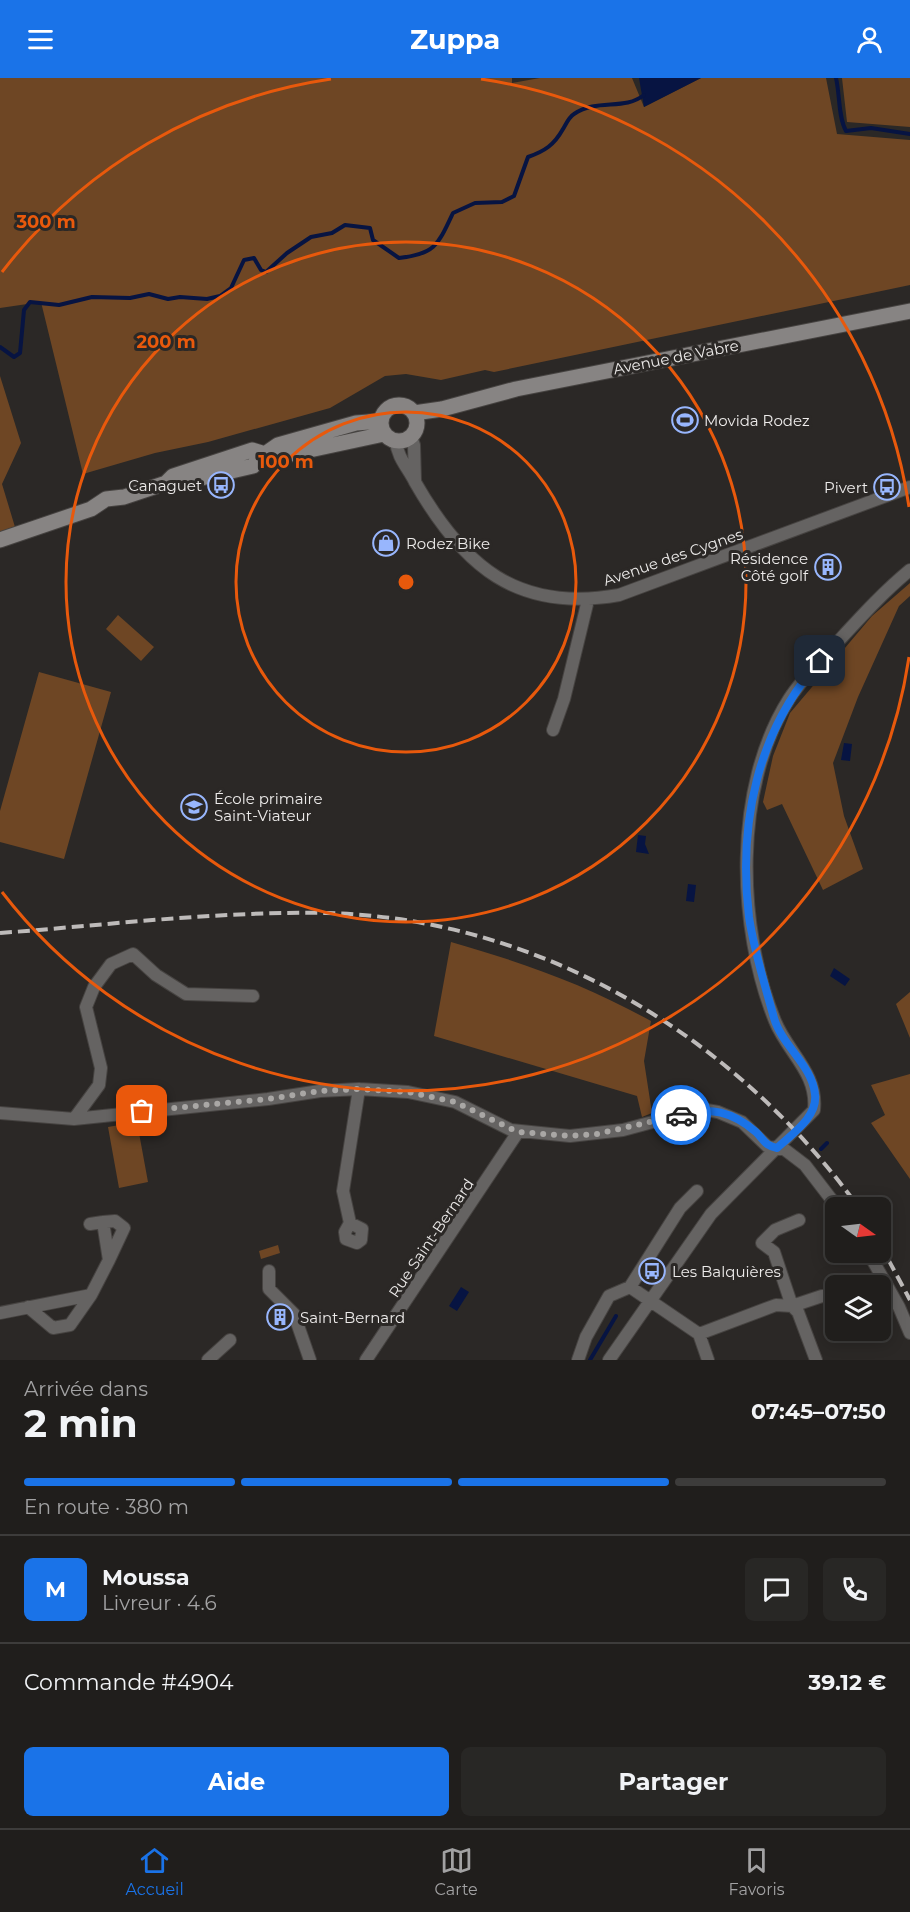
<!DOCTYPE html>
<html lang="fr">
<meta charset="utf-8">
<style>
:root{--surface:#201e1c;--page:#282725;--text:#f1f3f6;--muted:#a2a2a3;--line:#3d3c3b;--accent:#1a73e8}
body{margin:0;font-family:Montserrat,sans-serif;background:var(--page);color:var(--text);height:100vh;display:flex;flex-direction:column;font-size:22px;white-space:nowrap}
*{box-sizing:border-box;margin:0}
p{font-size:20px;color:var(--muted)}
.icon{flex:none;width:33px;height:33px;fill:none;stroke:currentColor;stroke-width:2;stroke-linecap:round;stroke-linejoin:round}
.map{position:relative;height:1282px;overflow:hidden}
.panel{display:flex;flex-direction:column;background:var(--surface);flex:1}
.panel>*{flex:none}
.needle{width:39px;rotate:104deg}
.controls{position:absolute;left:825px;top:1119px;display:grid;gap:12px}
.controls a{display:grid;place-items:center;width:66px;height:66px;border-radius:9px;background:var(--surface);box-shadow:0 3px 15px #0003,0 0 0 2px var(--line);font-size:30px}
.pin{position:absolute;display:grid;place-items:center;width:51px;height:51px;color:#fff;margin:-26px;border-radius:12px;box-shadow:0 3px 9px #0006}
.courier{position:absolute;display:grid;place-items:center;width:60px;height:60px;margin:-30px;border:4px solid #1a73e8;border-radius:50%;background:#fff;color:#222;box-shadow:0 2px 8px #0007}
.headline em{font-style:normal;font-weight:700}
.headline div{display:flex;flex-direction:column-reverse}
.headline{display:flex;align-items:center;justify-content:space-between;height:102px;padding:0 24px}
h1{font-size:39px;font-weight:700;line-height:45px}
.bar{display:grid;grid-template-columns:repeat(4,1fr);gap:9px 6px;align-content:center;height:72px;padding:0 24px}
.bar i{height:8px;border-radius:4px;background:var(--line)}
.bar .current{background:var(--accent)}
.bar p{grid-column:span 4}
.line{display:flex;align-items:center;gap:15px;padding:0 24px;border-top:2px solid var(--line)}
.line div{flex:1}
.round{display:grid;place-items:center;flex:none;width:63px;height:63px;border-radius:9px;background:var(--page)}
.button{display:flex;gap:12px;margin-top:auto;padding:12px 24px}
.button a{flex:1;height:69px;border-radius:9px;background:var(--accent);color:#fff;font-size:24px;font-weight:700;line-height:69px;text-align:center}
.button a+a{background:var(--page);color:var(--text)}
header{display:flex;justify-content:space-between;align-items:center;height:78px;padding:0 24px;background:var(--accent);color:#fff;font-size:27px;font-weight:700}
.tab-bar{display:flex;justify-content:space-around;align-items:center;height:84px;border-top:2px solid var(--line);background:var(--surface);font-size:16px;color:var(--muted)}
.tab-bar a{display:grid;justify-items:center;gap:3px}
.tab-bar .current{color:var(--accent)}
.map>svg:first-child{display:block}
.green{fill:#6e4624}
.water{fill:#071442}
.lines{fill:none;stroke-linecap:round;stroke-linejoin:round}
.stream{stroke:#071442;stroke-width:4}
.street-casing{stroke:#464341;stroke-width:14}
.secondary-casing{stroke:#464341;stroke-width:17}
.street{stroke:#656362;stroke-width:12}
.secondary{stroke:#878483;stroke-width:15}
.rail{stroke:#bebbba;stroke-width:4;stroke-dasharray:12 6;stroke-linecap:butt}
.done{stroke:#a9a7a5;stroke-width:6;stroke-dasharray:0 10.8}
.route{stroke:#1a73e8;stroke-width:8}
.ring{fill:none;stroke:#e8590c;stroke-width:3}
.labels{text-anchor:middle;dominant-baseline:central;stroke-width:6;stroke-linejoin:round;paint-order:stroke}
.street-label{font-size:15px;fill:#edebea;stroke:#2b2826}
.poi-label{font-size:15px;fill:#edebea;stroke:#2b2826;text-anchor:start}
.centre{fill:#e8590c;stroke:#2b2826;stroke-width:3}
.ring-label{font-size:18px;text-anchor:middle;font-weight:bold;fill:#e8590c;stroke:#2b2826;stroke-width:6;stroke-linejoin:round;paint-order:stroke}
</style>
<header><svg class="icon" aria-label="menu" viewBox="0 0 24 24"><path d="M4 6h16M4 12h16M4 18h16"/></svg>Zuppa<svg class="icon" aria-label="person" viewBox="0 0 24 24"><circle cx="12" cy="8" r="4"/><path d="M4 21q1-7 8-7t8 7"/></svg></header>
<div class="map">
<svg width="910" height="1282" viewBox="0 0 910 1282">
<rect width="100%" height="100%" fill="#2b2826"/>
<!-- green -->
<path class="green" d="M0,0H512V5L540,0H632L644,29L701,0H826L837,56L910,62V207L494,294L485,292L441,302L406,296L385,298L330,330L208,364L155,375L83,396L41,224L0,230Z
M842,0H910V49L847,44Z
M0,298L21,365L2,406L15,449L0,454Z
M910,505V518L899,528L858,619L833,685L844,738L863,791L823,812L782,726L767,732L763,724L773,678L790,635L872,538Z
M118,537L154,569L141,583L106,551Z
M39,594L111,614L64,781L0,764V733Z
M451,864C524,885 584,906 651,943L644,983L652,1035L642,1039L637,1018L434,958Z
M910,914V960L896,926Z
M910,996V1101L871,1045L885,1037L871,1007Z
M137,1044L148,1104L119,1110L108,1049Z
M278,1167L280,1175L261,1181L259,1173Z"/>
<!-- water -->
<path class="water" d="M639,0H701L644,29Z
M844,665L852,666L850,683L841,682Z
M638,757L646,758L645,766L649,776L636,774Z
M688,806L696,807L694,824L686,823Z
M834,890L850,901L845,908L830,898Z
M461,1209L469,1214L457,1233L449,1228Z"/>
<g class="lines">
<!-- stream -->
<path class="stream" d="M836,0C840,17 838,38 846,53L871,50L910,56
M0,269L14,279L20,275L24,232L30,224L59,227L92,219L130,220L149,216L168,221L180,219L207,221L220,218L231,210L244,182L254,180L261,192L266,194L287,175L311,159L332,155L345,147L370,150L373,162L399,180C435,176 438,167 453,135L475,125L502,124L514,118L528,79C545,73 554,67 563,51C566,46 569,39 574,36C598,20 624,33 644,17
M821,1071L827,1065
M590,1282L616,1238"/>
<!-- street casing -->
<g class="street-casing">
<path id="street" d="M411,359L414,367L415,402
M396,363C397,379 408,390 415,404C463,488 517,535 619,517L910,409
M553,652L564,621L588,522
M0,1035L74,1041L268,1021L320,1013L359,1011L408,1014L455,1024L511,1052L570,1058L623,1052L701,1031L718,1034L742,1044L768,1069L784,1071L805,1087L838,1130
M74,1041L99,1007L101,990L86,929L94,909L111,886L133,876L156,897L186,916L253,918
M799,1142L775,1152L762,1165L774,1174L792,1228L822,1218L836,1219
M350,1145L362,1151L361,1162L357,1165L346,1161L345,1154L350,1145L343,1113L359,1011
M90,1146L103,1144
M868,1174L899,1229L910,1255
M269,1193V1211L294,1236L310,1282
M630,1209L699,1256L776,1227L792,1228L798,1234L816,1282
M28,1229L53,1250L70,1247L91,1217
M0,1235L91,1217L109,1182L103,1144L115,1143L124,1150L109,1182
M699,1256L708,1282
M208,1282L230,1262
M366,1282L518,1054
M578,1282L586,1259L609,1218L630,1209L680,1130L697,1113
M609,1282L711,1136L814,1032C818,995 788,975 775,943C737,849 733,709 789,621C801,602 818,586 833,569C858,542 882,515 910,492"/>
</g>
<!-- secondary casing -->
<g class="secondary-casing">
<path id="secondary" d="M381 345a18 18 0 1 1 36 0a18 18 0 1 1-36 0Z
M414,335L442,331L516,311L910,233
M271,374L276,378L291,376L384,356
M171,407L253,388L262,377
M0,462L91,431L106,421L124,419L166,405L173,398L252,372L265,376L278,367L356,345L381,343"/>
</g>
<!-- street -->
<use href="#street" class="street"/>
<!-- secondary -->
<use href="#secondary" class="secondary"/>
<!-- rail -->
<path class="rail" d="M0,855C108,847 218,833 326,835C540,840 736,959 859,1130
M880,1166L910,1222"/>
</g>
<g class="lines">
<!-- done -->
<path class="done" d="M142,1033L268,1021L320,1013L359,1011L408,1014L455,1024L518,1054L570,1058L597,1056L681,1037"/>
<!-- route -->
<path class="route" d="M681,1037C710,1028 733,1034 756,1054C764,1062 765,1068 777,1070C792,1056 818,1039 815,1016C812,987 782,968 774,940C765,907 754,873 749,839C738,746 757,653 820,583"/>
</g>
<!-- distance rings -->
<g class="ring">
<circle cx="406" cy="504" r="170"/>
<circle cx="406" cy="504" r="340"/>
<path d="M909 579A509 509 0 0 1 2 814M2 194A509 509 0 0 1 331 1M481 1A509 509 0 0 1 909 429"/>
</g>
<!-- icons -->
<defs>
<g id="stadium-ring" transform="scale(1.35)"><circle r="9.5" fill="#2b2826" stroke="#98b6fd" stroke-width="1.5"/><path d="M0-5a6.5 5 0 1 0 0 10a6.5 5 0 1 0 0-10ZM-3.5-1.8h7v3.6h-7Z" fill="#98b6fd"/></g>
<g id="bus-ring" transform="scale(1.35)"><circle r="9.5" fill="#2b2826" stroke="#98b6fd" stroke-width="1.5"/><path d="M-5-6H5V4H4V6H2V4H-2V6H-4V4H-5ZM-3.5-4V0h7V-4ZM-3.5 1.2v1.5H-2V1.2ZM2 1.2v1.5H3.5V1.2Z" fill="#98b6fd"/></g>
<g id="shop-ring" transform="scale(1.35)"><circle r="9.5" fill="#2b2826" stroke="#98b6fd" stroke-width="1.5"/><path d="M-5-2.5h2.3a2.7 3.5 0 0 1 5.4 0H5L5.5 6h-11ZM-1.5-2.5h3a1.5 2.3 0 0 0-3 0Z" fill="#98b6fd"/></g>
<g id="building-ring" transform="scale(1.35)"><circle r="9.5" fill="#2b2826" stroke="#98b6fd" stroke-width="1.5"/><path d="M-4-6H4V6H1V3H-1V6H-4ZM-2.5-4.3h1.7v1.8h-1.7ZM.8-4.3h1.7v1.8H.8ZM-2.5-1h1.7V.8h-1.7ZM.8-1h1.7V.8H.8Z" fill="#98b6fd"/></g>
<g id="school-ring" transform="scale(1.35)"><circle r="9.5" fill="#2b2826" stroke="#98b6fd" stroke-width="1.5"/><path d="M0-5L7-2L0 1L-7-2ZM-4 1L0 2.5L4 1V4Q0 6-4 4Z" fill="#98b6fd"/></g>
</defs>
<g fill-rule="evenodd">
<use href="#stadium-ring" x="685" y="342"/>
<use href="#bus-ring" x="221" y="407"/>
<use href="#bus-ring" x="887" y="409"/>
<use href="#shop-ring" x="386" y="465"/>
<use href="#building-ring" x="828" y="489"/>
<use href="#school-ring" x="194" y="729"/>
<use href="#bus-ring" x="652" y="1193"/>
<use href="#building-ring" x="280" y="1239"/>
</g>
<g class="labels">
<!-- street labels -->
<g class="street-label">
<text transform="translate(676 279) rotate(-11)">Avenue de Vabre</text>
<text transform="translate(673 479) rotate(-19)">Avenue des Cygnes</text>
<text transform="translate(431 1160) rotate(-56)">Rue Saint-Bernard</text>
</g>
<!-- poi labels -->
<g class="poi-label">
<text x="704" y="342">Movida Rodez</text>
<text x="202" y="407" text-anchor="end">Canaguet</text>
<text x="868" y="409" text-anchor="end">Pivert</text>
<text x="406" y="465">Rodez Bike</text>
<text x="808" y="480" text-anchor="end">Résidence<tspan x="808" dy="17">Côté golf</tspan></text>
<text x="214" y="720">École primaire<tspan x="214" dy="17">Saint-Viateur</tspan></text>
<text x="672" y="1193">Les Balquières</text>
<text x="300" y="1239">Saint-Bernard</text>
</g>
</g>
<circle cx="406" cy="504" r="9" class="centre"/>
<g class="ring-label">
<text x="46" y="150">300 m</text>
<text x="166" y="270">200 m</text>
<text x="286" y="390">100 m</text>
</g>
</svg>
<div class="controls">
<a><svg class="needle" viewBox="-14 -14 28 28"><path d="M0-13l5 13h-10z" fill="#e53935"/><path d="M0 13l5-13h-10z" fill="#a2a2a3"/></svg></a>
<a><svg class="icon" aria-label="layers" viewBox="0 0 24 24"><path d="M12 4l9 5-9 5-9-5zM3 14l9 5 9-5"/></svg></a>
</div>
<div class="pin" style="left:142px;top:1033px;background:#ea580c"><svg class="icon" aria-label="bag" viewBox="0 0 24 24"><path d="M5 8h14l-1 12H6zM9 8a3 3 0 0 1 6 0"/></svg></div>
<div class="pin" style="left:820px;top:583px;background:#1f2937"><svg class="icon" aria-label="home" viewBox="0 0 24 24"><path d="M3 11l9-7 9 7M6 9v11h12V9"/></svg></div>
<div class="courier" style="left:681px;top:1037px"><svg class="icon" aria-label="car" viewBox="0 0 24 24"><path d="M5 17H2v-5l4-1 3-4h7l3 4 3 1v5h-3M9 17h6M6 11h13"/><circle cx="7" cy="17" r="2"/><circle cx="17" cy="17" r="2"/></svg></div>
</div>
<section class="panel">
<div class="headline"><div><h1>2 min</h1><p>Arrivée dans</p></div><em>07:45–07:50</em></div>
<div class="bar"><i class="current"></i><i class="current"></i><i class="current"></i><i></i><p>En route · 380 m</p></div>
<div class="line" style="height:108px"><b class="round" style="background:var(--accent);color:#fff">M</b><div><b>Moussa</b><p>Livreur · 4.6</p></div><a class="round"><svg class="icon" aria-label="chat" viewBox="0 0 24 24"><path d="M4 5h16v11H9l-5 4z"/></svg></a><a class="round"><svg class="icon" aria-label="phone" viewBox="0 0 24 24"><path d="M5 4h4l2 5-3 2q2 4 5 5l2-3 5 2v4C11 20 4 13 5 4z"/></svg></a></div>
<div class="line" style="height:78px"><div>Commande #4904</div><b>39.12 €</b></div>
<div class="button"><a>Aide</a><a>Partager</a></div>
</section>
<nav class="tab-bar">
<a class="current"><svg class="icon" aria-label="home" viewBox="0 0 24 24"><path d="M3 11l9-7 9 7M6 9v11h12V9"/></svg>Accueil</a>
<a><svg class="icon" aria-label="map" viewBox="0 0 24 24"><path d="M3 6l6-2 6 2 6-2v14l-6 2-6-2-6 2zM9 4v14M15 6v14"/></svg>Carte</a>
<a><svg class="icon" aria-label="saved" viewBox="0 0 24 24"><path d="M7 4h10v16l-5-4-5 4z"/></svg>Favoris</a>
</nav>
